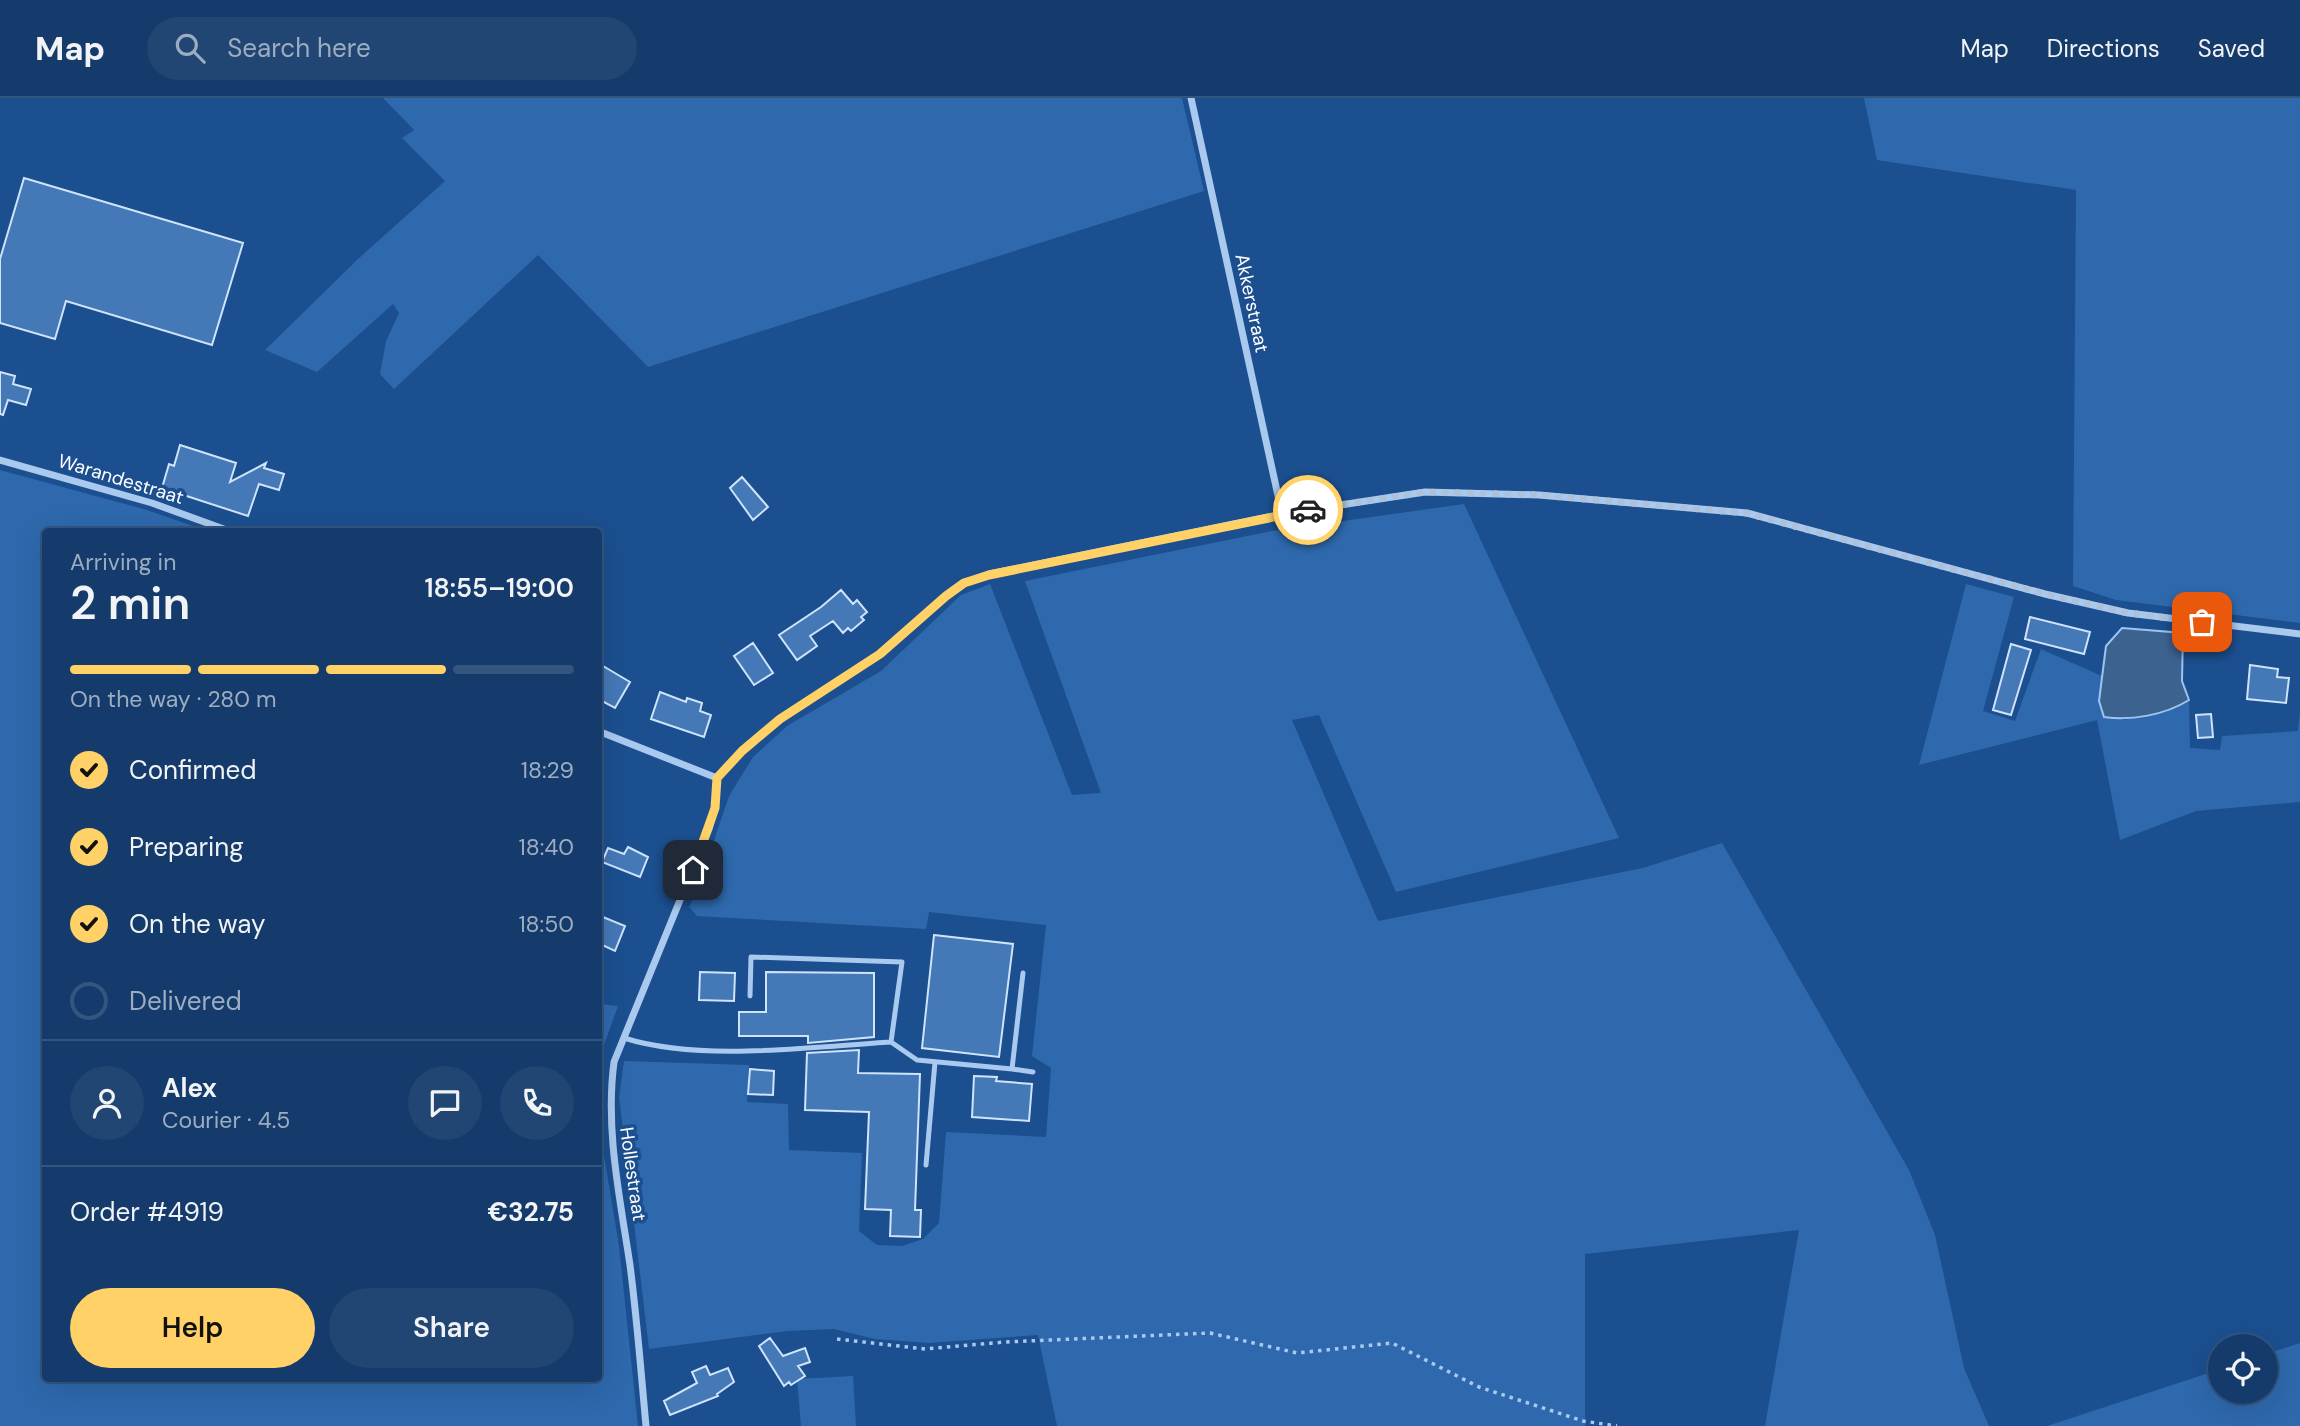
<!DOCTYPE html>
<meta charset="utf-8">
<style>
:root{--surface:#143b6b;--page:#214673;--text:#f1f3f6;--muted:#9dadc1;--line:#33557e;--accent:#ffd166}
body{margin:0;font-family:"DM Sans",sans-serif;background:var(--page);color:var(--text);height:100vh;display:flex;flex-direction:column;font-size:26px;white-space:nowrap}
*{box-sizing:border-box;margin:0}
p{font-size:23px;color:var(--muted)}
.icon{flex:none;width:38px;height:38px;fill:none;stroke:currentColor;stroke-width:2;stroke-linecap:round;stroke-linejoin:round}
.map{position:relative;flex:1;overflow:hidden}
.panel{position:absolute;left:42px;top:430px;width:560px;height:854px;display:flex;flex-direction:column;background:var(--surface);border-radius:7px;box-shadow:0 7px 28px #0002,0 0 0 2px var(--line)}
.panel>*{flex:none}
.buttons{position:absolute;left:2208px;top:1236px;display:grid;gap:14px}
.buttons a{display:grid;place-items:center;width:70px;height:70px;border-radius:50%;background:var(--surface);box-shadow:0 7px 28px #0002,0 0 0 2px var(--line);font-size:35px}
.pin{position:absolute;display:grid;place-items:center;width:60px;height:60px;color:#fff;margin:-30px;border-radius:14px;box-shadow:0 4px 10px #0006}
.courier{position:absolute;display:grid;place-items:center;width:70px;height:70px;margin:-35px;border:5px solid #ffd166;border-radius:50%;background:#fff;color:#222;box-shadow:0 2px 9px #0007}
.summary em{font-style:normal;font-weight:600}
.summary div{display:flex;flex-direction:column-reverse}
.summary{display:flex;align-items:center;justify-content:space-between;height:119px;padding:0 28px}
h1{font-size:46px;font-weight:600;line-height:52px}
.bar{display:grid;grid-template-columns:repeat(4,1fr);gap:10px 7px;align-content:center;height:84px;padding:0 28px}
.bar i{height:9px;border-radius:5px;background:var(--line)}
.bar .selected{background:var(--accent)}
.bar p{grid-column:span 4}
.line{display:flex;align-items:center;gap:18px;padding:0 28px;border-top:2px solid var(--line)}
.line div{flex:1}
.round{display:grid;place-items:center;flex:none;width:74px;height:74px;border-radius:37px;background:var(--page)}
ol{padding:0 28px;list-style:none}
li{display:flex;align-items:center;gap:21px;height:77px}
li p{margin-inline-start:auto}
li .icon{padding:7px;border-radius:50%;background:var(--accent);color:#111;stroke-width:4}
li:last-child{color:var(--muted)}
li i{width:38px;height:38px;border:4px solid var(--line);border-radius:50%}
.primary-button{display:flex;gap:14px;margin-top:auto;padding:14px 28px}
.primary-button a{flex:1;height:80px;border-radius:42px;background:var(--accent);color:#111;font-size:28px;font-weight:600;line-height:80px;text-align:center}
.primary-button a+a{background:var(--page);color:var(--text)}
header{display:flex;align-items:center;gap:42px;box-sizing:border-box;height:98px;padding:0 35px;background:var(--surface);border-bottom:2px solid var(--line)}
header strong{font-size:33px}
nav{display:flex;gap:38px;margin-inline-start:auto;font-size:24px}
.search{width:490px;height:63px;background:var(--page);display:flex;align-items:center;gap:18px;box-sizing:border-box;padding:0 24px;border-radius:38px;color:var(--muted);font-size:26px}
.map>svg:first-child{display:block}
.green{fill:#2e69ad}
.water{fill:#3c6290;stroke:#9cc4f0;stroke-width:2}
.building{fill:#4478b7;stroke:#cfe3fa;stroke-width:2}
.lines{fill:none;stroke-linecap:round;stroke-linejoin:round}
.path{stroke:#a9c9ee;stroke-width:3.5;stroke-dasharray:3.5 5;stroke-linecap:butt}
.service{stroke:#a9c9ee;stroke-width:5}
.minor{stroke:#a9c9ee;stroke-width:7}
.done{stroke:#afc1d8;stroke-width:7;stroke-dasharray:0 12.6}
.route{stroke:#ffd166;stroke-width:9}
.labels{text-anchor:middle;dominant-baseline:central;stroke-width:7;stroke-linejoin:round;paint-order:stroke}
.street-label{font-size:19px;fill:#fff;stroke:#1b4f8f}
</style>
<header>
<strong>Map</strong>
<div class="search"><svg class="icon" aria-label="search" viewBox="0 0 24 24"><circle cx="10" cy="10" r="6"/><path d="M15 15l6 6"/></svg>Search here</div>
<nav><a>Map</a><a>Directions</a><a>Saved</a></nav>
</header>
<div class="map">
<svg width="2300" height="1328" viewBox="0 0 2300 1328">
<rect width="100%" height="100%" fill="#1b4f8f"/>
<!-- green -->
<path class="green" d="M383,0H1182L1204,93L648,269L538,157L394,291L380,276L386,243L399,215L393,206L317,274L265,252L358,161L445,83L402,40L414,32Z
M1864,0H2300V525L2116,502L2073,488L2076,92L1877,62Z
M0,372L147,412L210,434H46V1281H598L599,1027L619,1148L638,1328H0Z
M1464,406L1619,740L1396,794L1319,617L1292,622L1378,823L1643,770L1722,745L1909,1072L1935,1137L1964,1270L1989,1328H1765L1799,1132L1585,1156V1328H1057L1038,1237L929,1245L875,1241L834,1231L787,1233L649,1251L619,999L624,963L749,967L747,1004L788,1006L789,1052L862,1055L859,1133L877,1147L902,1148L923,1141L939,1125L946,1034L1046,1039L1051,970L1032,958L1046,827L929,814L926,831L697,818L689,809L697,793L729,698L753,659L787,628L881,573L961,497L990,486L1072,697L1101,695L1025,483L1272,433Z
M1966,486L2014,499L1983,613L2015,623L2041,551L2104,579L2099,603L2124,622C2147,615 2168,615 2189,602L2190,650L2220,652L2222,638L2298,633L2300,613V704L2196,713L2120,742L2097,622L1919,667Z
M599,906L618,908L599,961L598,906Z
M2300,1245V1328H2047L2221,1271V1293H2266V1256Z
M853,1278L856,1328H801L797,1281Z"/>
<!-- water -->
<path class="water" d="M2122,530L2183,535L2182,583L2189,602C2165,617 2131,623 2104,619L2099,603L2106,548Z"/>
<!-- building -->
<path class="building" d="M24,80L243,145L212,247L66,203L55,241L0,225V161Z
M0,274L15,278L13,286L31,291L26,307L8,302L3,317L0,316Z
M180,347L236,365L230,384L266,365L264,370L284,376L279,392L259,386L248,418L162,390L169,366L174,368Z
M742,379L768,409L753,422L730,390Z
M841,492L853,506L857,502L867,514L861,519L864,522L851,533L848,530L843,535L833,523L810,538L817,548L797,562L779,537L821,509Z
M2030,519L2090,534L2084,556L2025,541Z
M753,545L773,575L754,587L734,558Z
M2011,546L2031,552L2011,617L1993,612Z
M598,565L630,584L615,610L598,601Z
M2250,567L2278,571L2277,579L2289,580L2286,605L2247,601Z
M660,594L686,604L687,600L702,605L700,613L711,617L704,639L651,621Z
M2211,616L2213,639L2198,640L2196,617Z
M628,749L648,759L640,779L602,764L608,750L624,756Z
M598,817L625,828L615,853L598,845Z
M934,837L1013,846L999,959L922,950Z
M700,874L735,875L734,903L699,902Z
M766,874L874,875V939L808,945V938H739V914H766Z
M859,952L858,975L920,976L915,1112H921L920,1139L890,1138L891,1112L865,1111L869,1014L805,1012L807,955Z
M750,971L774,973L773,997L748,996Z
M974,978L997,979L996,983L1032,986L1029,1023L972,1019Z
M770,1240L783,1258L805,1250L810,1264L798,1268L805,1278L791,1287L789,1284L784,1288L759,1248Z
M706,1268L710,1277L728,1270L734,1284L717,1296L718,1298L670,1317L664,1303L697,1285L692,1274Z"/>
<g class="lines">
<!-- path -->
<path class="path" d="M837,1241L925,1251L1005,1244L1210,1235L1297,1255L1392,1245L1479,1289L1583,1323L1617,1328"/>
<!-- service -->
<path class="service" d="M624,940C700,964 810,949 891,944L902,864L751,859L750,898
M891,944L917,962L1012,971L1023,875
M1012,971L1033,974
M926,1067L935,964"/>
<!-- minor -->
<path class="minor" d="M1191,0L1282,416
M0,362L152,405L232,434
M598,633L717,680
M717,680L742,653L780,621L880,556L946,498L964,485L989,476L1282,416L1425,394L1539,397L1747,415L2045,496L2128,515L2300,536
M646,1328C641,1274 637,1221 630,1167C620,1100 605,1032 614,964L709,731L715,710L717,680"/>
</g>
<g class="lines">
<!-- done -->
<path class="done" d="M1308,412L1425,394L1539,397L1746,415L2045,496L2128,515L2202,524"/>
<!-- route -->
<path class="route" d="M693,772L715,710L717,680L742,653L780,621L880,556L946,498L964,485L989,477L1308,412"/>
</g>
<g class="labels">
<!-- street labels -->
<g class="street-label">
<text transform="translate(1252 205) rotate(78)">Akkerstraat</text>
<text transform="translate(121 381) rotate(17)">Warandestraat</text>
<text transform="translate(633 1076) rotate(82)">Hollestraat</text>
</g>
</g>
</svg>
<div class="buttons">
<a><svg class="icon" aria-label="locate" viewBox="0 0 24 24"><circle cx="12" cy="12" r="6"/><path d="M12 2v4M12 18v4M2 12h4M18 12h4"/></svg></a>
</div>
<div class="pin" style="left:2202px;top:524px;background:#ea580c"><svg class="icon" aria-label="bag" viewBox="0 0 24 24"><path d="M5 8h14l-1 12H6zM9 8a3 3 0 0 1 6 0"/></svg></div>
<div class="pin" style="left:693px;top:772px;background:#1f2937"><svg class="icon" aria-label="home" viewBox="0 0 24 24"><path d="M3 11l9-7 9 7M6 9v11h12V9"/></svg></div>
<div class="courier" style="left:1308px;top:412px"><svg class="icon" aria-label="car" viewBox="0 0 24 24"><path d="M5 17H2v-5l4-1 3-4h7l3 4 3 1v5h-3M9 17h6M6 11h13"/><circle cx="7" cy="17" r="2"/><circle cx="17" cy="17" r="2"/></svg></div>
<section class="panel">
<div class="summary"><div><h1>2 min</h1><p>Arriving in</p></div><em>18:55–19:00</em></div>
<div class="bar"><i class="selected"></i><i class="selected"></i><i class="selected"></i><i></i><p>On the way · 280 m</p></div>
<ol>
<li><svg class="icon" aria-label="check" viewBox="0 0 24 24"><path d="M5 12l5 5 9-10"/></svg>Confirmed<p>18:29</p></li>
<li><svg class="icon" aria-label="check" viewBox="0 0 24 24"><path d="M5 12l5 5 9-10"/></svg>Preparing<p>18:40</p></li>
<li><svg class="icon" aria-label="check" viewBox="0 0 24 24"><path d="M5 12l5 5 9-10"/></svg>On the way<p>18:50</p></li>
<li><i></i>Delivered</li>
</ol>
<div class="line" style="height:126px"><a class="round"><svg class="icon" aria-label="person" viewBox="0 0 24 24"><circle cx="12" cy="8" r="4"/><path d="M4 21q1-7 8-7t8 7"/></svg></a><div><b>Alex</b><p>Courier · 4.5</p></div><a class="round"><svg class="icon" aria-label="chat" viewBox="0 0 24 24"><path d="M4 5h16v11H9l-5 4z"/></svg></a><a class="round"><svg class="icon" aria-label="phone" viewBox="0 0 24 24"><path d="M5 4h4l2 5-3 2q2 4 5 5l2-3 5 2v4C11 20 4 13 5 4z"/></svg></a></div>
<div class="line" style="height:91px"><div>Order #4919</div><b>€32.75</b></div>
<div class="primary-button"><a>Help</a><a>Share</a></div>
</section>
</div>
